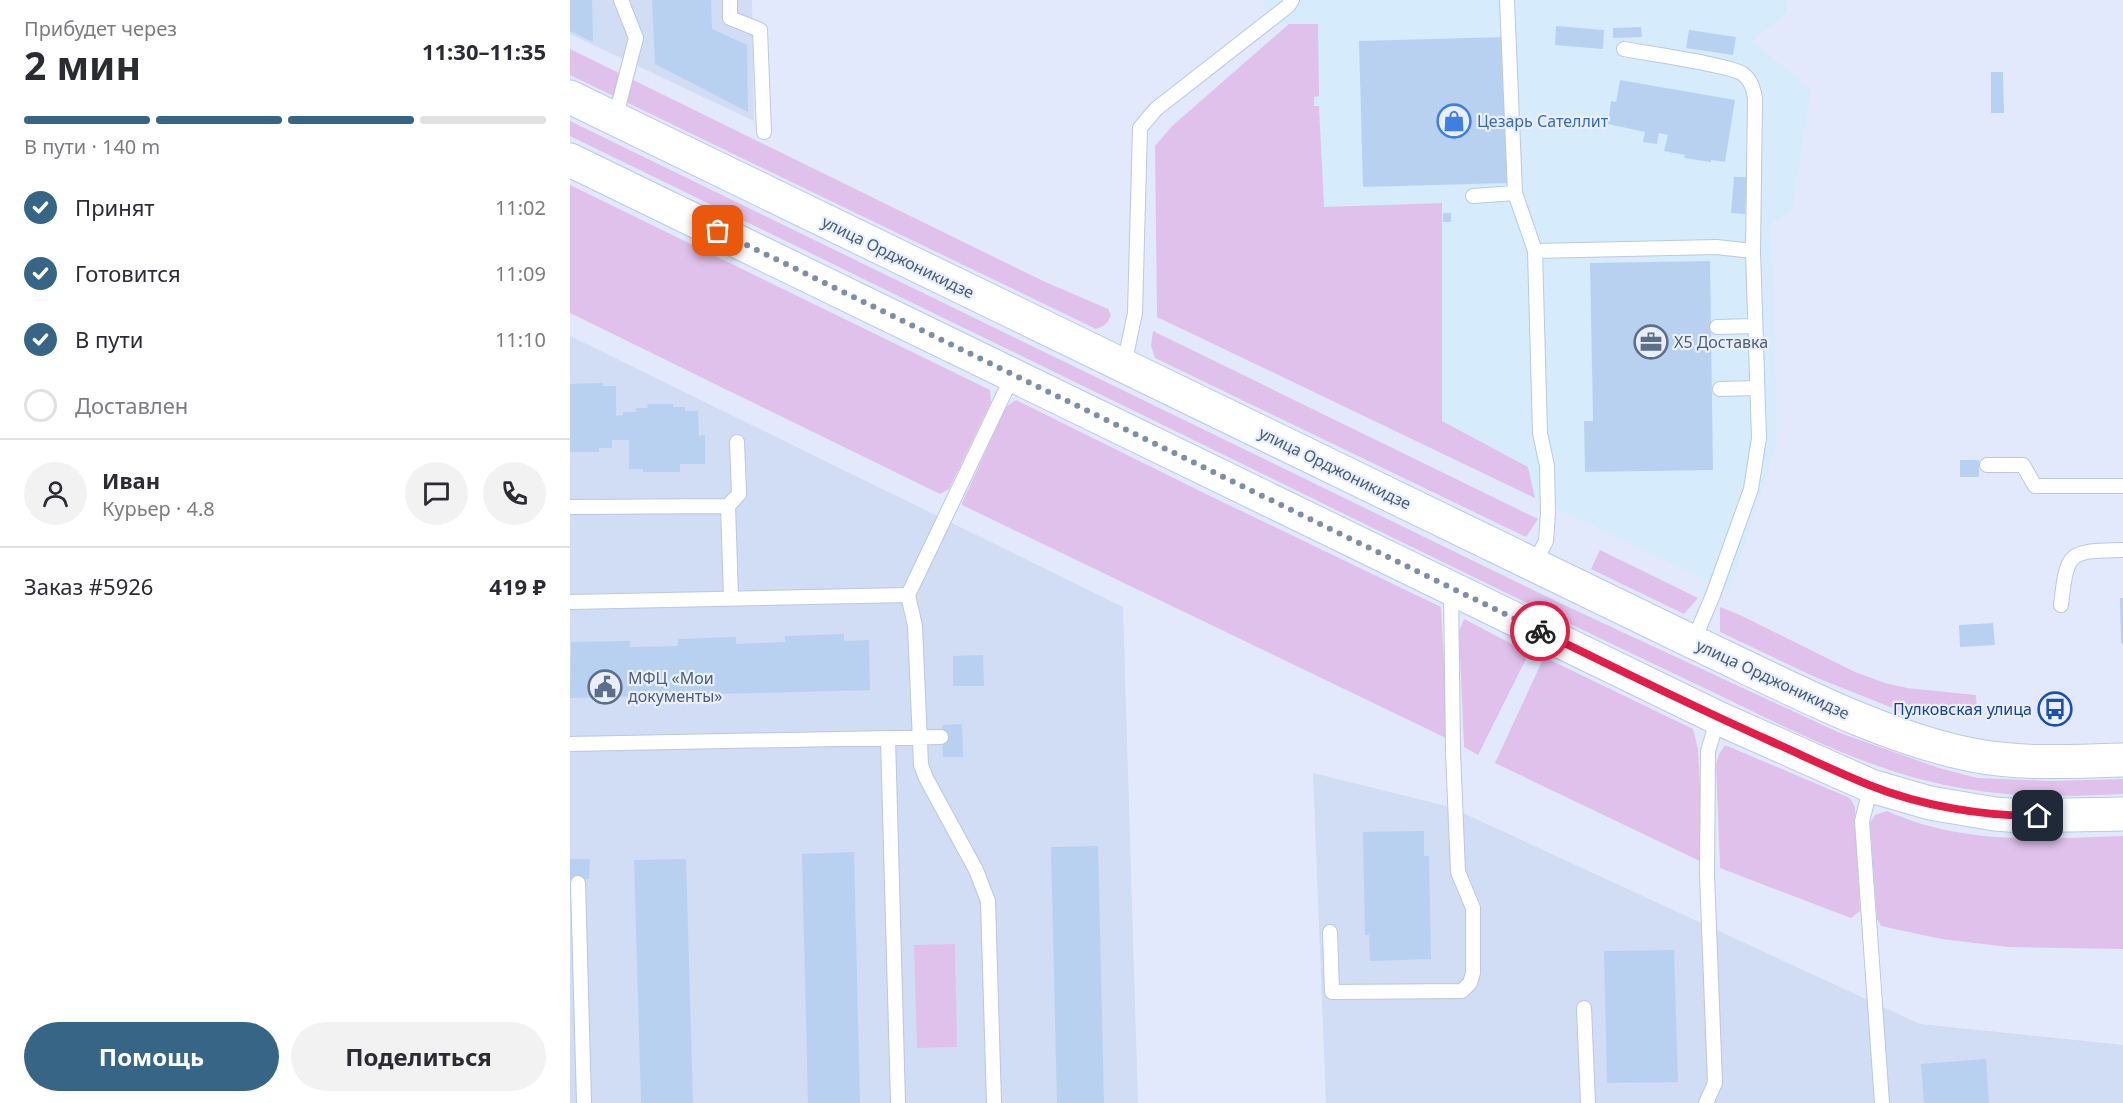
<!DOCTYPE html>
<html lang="ru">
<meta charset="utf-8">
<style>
:root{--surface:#fff;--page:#f2f2f3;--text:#2b2b33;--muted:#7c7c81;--line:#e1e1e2;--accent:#366585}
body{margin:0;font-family:"Noto Sans",sans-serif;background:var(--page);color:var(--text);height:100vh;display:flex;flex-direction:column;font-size:22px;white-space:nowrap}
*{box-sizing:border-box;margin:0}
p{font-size:20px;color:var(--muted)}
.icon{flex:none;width:33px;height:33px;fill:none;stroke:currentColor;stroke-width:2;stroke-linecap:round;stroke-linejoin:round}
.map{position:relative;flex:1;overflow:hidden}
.side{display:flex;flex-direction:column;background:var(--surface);width:570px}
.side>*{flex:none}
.pin{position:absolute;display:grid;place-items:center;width:51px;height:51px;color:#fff;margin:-26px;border-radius:12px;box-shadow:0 3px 9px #0006}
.courier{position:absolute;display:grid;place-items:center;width:60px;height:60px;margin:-30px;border:4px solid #e11d48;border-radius:50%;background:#fff;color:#222;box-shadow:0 2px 8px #0007}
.headline em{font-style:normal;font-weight:700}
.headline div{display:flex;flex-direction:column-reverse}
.headline{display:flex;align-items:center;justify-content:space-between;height:102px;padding:0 24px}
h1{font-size:39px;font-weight:700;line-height:45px}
.bar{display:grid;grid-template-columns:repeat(4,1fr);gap:9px 6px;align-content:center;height:72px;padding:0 24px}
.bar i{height:8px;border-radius:4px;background:var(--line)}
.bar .current{background:var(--accent)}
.bar p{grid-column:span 4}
.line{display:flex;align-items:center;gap:15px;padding:0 24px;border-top:2px solid var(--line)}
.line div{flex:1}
.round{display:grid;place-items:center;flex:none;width:63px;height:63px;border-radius:32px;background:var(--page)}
ol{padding:0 24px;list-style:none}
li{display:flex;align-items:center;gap:18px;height:66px}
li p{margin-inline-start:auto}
li .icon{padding:6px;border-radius:50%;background:var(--accent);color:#fff;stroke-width:4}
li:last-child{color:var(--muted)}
li i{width:33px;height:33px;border:3px solid var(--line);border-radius:50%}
.cta{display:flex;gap:12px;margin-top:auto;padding:12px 24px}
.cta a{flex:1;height:69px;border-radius:36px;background:var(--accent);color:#fff;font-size:24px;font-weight:700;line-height:69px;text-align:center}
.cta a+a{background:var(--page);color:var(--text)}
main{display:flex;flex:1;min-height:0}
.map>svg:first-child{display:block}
.residential{fill:#d1dcf5}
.commercial{fill:#d6ecfd}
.green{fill:#e0c1eb}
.building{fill:#b8d1f0}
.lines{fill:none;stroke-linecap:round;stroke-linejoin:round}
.lane-casing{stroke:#bbc8df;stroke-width:16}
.secondary-casing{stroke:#b9cae3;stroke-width:35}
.lane{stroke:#fff;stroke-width:14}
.secondary{stroke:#fff;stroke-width:33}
.done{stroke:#7e8fa5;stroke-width:6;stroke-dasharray:0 10.8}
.route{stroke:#e11d48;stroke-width:8}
.labels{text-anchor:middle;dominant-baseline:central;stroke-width:4.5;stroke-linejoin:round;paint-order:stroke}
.shop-label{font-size:16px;fill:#366cbe;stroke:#e9efff;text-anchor:start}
.street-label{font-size:16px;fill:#485e75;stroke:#e9efff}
.service-label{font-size:16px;fill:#4e5e75;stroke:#e9efff;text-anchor:start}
.transit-label{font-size:16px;fill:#164399;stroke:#e9efff;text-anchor:end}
</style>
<main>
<section class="side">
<div class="headline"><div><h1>2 мин</h1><p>Прибудет через</p></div><em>11:30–11:35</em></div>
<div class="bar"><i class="current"></i><i class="current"></i><i class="current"></i><i></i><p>В пути · 140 m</p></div>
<ol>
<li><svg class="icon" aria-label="check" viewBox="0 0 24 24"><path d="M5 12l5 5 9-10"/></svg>Принят<p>11:02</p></li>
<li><svg class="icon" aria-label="check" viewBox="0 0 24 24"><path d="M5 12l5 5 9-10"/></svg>Готовится<p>11:09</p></li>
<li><svg class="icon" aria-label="check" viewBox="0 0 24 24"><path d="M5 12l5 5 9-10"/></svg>В пути<p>11:10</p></li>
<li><i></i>Доставлен</li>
</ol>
<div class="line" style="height:108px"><a class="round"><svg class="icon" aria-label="person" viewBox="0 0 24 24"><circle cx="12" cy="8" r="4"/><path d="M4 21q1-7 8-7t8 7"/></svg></a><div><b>Иван</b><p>Курьер · 4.8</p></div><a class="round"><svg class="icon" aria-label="chat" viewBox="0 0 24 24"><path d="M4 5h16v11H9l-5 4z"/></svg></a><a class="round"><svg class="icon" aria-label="phone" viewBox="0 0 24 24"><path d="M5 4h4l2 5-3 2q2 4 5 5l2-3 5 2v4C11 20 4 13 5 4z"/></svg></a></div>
<div class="line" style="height:78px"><div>Заказ #5926</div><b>419 ₽</b></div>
<div class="cta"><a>Помощь</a><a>Поделиться</a></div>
</section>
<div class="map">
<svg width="1553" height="1103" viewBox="0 0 1553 1103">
<rect width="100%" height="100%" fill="#e3e9fd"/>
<!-- residential -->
<path class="residential" d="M0,0H182L184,121L0,34Z
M0,336L553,607L568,1103H0Z
M743,773L880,807L1350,1024L1553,1045V1103H756Z"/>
<!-- commercial -->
<path class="commercial" d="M694,0H1217V12L1183,41L1241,90L1222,211L1202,223L1207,443L1160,591L965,498L958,467L872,422V203L754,208L749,106H744V96H748L747,24L695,25Z"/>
<!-- green -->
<path class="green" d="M719,24H748L749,96L744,97V106H749L754,207L872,203V421L958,467L965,498L587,317L585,146L602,126Z
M0,49L471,280L538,309L541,315C538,324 534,326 526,329L0,75Z
M0,121L992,604L1270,733L1369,768L1407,778L1480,781L1553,779V794C1490,797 1428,798 1366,783C1283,764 1206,722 1130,686C1006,627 883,567 760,507C507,383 253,259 0,136Z
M0,185L420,390L421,402L379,489L370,494L0,313Z
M583,331L968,519L956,537L585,358L581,346Z
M446,400L638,495L871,607L878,739L392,505V503L436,407Z
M1030,550L1128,598L1114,614L1021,569Z
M1150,607L1170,615L1285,672L1315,683L1337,688L1406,695L1407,710L1340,715L1245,677L1150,632Z
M894,619L959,653L908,755L894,747L889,631Z
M974,657L1123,729L1128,749L1134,863L925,763Z
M1155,745L1280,798L1285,807L1290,911L1281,918L1150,868L1146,764L1149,754Z
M1317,811C1392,845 1473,839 1553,836V949L1438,947L1371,939L1311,926L1307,919L1300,823L1305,815Z
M385,944L387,1047L347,1048L344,945Z"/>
<!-- building -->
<path class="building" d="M0,0H22L23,42L0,31Z
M82,0H141L142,29L177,45L178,112L85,64Z
M986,26L1034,30L1033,49L985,45Z
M1071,27L1072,37L1043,38V28Z
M1119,30L1166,37L1163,55L1116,48Z
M935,37L939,183L793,187L789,41Z
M1421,72H1433L1434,113H1421Z
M1050,80L1165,100L1155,162L1141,160V162L1114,158L1115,155L1094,151L1098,135L1089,133L1087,144L1073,142L1075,132L1038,124L1041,101L1046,102Z
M1164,177H1177L1175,214L1161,213Z
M873,213H881V222H873Z
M1140,261L1143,470L1015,472L1014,421H1023L1020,263Z
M33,383V386H46V416L53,415V412H66V408H78L77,404H103V407H115V411H128L129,436L135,435V464H110V472H73V469H59V440H42V448H29V452H0V384Z
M1390,460H1409V477H1390Z
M1550,598H1553V643L1551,644Z
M1423,623L1425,645L1390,647L1389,625Z
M274,634V641L299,640L300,690L0,698L1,642L60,641V647L108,646V639L166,637V644L215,642V636Z
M413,655L414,686H383V656Z
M392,724L393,757H373L372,725Z
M854,831V856H859L861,959L800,961L799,935H795L793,832Z
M528,846L534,1103H487L481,847Z
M284,852L290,1103H238L232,854Z
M0,859H20L19,879H0Z
M116,859L123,1103H71L64,860Z
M1104,950L1108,1082L1037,1083L1034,951Z
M1416,1059L1419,1103H1354L1351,1064Z"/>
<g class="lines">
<!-- lane casing -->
<g class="lane-casing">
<path id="lane" d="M160,0V18L190,30L194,132
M937,0L945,193L965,251L970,433L977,466L978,513L976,541L964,564
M1054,49C1075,53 1161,65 1173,74C1181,80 1183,88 1185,98L1183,251
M45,119L66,38L51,0
M903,196L945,193
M965,251L1146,247L1183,251L1189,438L1181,489L1143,595L1123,642
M1147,327L1185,326
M554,365L565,313L570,128L586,109L718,6L722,0
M1150,389L1187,388
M1417,465H1453L1465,486H1553
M158,506L161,598
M0,507L158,506L169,494L167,442
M0,602L338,595
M1491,605C1497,551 1498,551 1553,550
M318,738L328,1103
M0,744L371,737
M1301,786L1292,821L1312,1103
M8,883L14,1103
M760,932L762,992L892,991L900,983L903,973V908L888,872L883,752L881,588
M1014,1008L1018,1103
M424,1103L418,901L406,870L356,778L351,765L345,626L338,595L443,375
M1136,1103L1145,1083L1137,875L1138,751L1148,718"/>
</g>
<!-- secondary casing -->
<g class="secondary-casing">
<path id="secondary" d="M0,97L1123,642C1211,683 1307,736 1402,755C1452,765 1503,761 1553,760
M0,160L1148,718L1301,786L1360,803L1425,814L1451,816L1553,814"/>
</g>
<!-- lane -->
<use href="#lane" class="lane"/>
<!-- secondary -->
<use href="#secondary" class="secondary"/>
</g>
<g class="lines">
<!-- done -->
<path class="done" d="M148,231L970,631"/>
<!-- route -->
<path class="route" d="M970,631C1045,668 1120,705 1196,739C1230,754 1264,771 1299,785C1351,806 1413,816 1468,816"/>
</g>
<!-- icons -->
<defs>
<g id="shop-ring" transform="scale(1.725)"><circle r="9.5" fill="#e9efff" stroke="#3f7fe0" stroke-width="1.5"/><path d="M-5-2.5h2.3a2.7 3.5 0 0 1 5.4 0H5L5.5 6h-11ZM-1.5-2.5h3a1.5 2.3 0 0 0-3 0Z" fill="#3f7fe0"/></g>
<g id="office-ring" transform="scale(1.725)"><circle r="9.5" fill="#e9efff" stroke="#5c6f8a" stroke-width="1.5"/><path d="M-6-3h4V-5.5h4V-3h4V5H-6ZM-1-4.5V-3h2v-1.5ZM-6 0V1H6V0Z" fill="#5c6f8a"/></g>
<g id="civic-ring" transform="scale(1.725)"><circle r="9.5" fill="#e9efff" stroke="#5c6f8a" stroke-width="1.5"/><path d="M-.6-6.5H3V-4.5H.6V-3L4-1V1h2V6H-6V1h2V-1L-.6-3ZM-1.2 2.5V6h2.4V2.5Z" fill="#5c6f8a"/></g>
<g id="bus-ring" transform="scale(1.725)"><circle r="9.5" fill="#e9efff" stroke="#1a4fb4" stroke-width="1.5"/><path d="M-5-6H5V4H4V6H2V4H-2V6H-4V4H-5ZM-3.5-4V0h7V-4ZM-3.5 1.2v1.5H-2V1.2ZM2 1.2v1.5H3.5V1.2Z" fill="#1a4fb4"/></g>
</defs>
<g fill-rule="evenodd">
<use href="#shop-ring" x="884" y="121"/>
<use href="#office-ring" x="1081" y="342"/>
<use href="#civic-ring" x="35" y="687"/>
<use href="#bus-ring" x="1485" y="709"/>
</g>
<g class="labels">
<!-- shop labels -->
<g class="shop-label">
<text x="907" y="121">Цезарь Сателлит</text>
</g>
<!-- street labels -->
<g class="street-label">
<text transform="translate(328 257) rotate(26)">улица Орджоникидзе</text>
<text transform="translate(765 468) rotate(26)">улица Орджоникидзе</text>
<text transform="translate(1203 679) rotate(25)">улица Орджоникидзе</text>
</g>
<!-- service labels -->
<g class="service-label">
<text x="1104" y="342">X5 Доставка</text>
<text x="58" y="678">МФЦ «Мои<tspan x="58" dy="18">документы»</tspan></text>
</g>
<!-- transit labels -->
<g class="transit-label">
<text x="1462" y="709">Пулковская улица</text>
</g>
</g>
</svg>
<div class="pin" style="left:148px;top:231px;background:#ea580c"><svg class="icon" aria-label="bag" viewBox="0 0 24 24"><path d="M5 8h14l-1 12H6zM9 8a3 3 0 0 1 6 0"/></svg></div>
<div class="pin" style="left:1468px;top:816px;background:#1f2937"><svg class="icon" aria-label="home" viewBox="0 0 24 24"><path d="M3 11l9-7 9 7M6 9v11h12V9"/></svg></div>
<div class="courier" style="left:970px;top:631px"><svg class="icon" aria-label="bike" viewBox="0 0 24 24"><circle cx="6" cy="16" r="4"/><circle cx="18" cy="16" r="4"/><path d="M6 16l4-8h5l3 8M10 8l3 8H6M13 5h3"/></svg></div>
</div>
</main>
